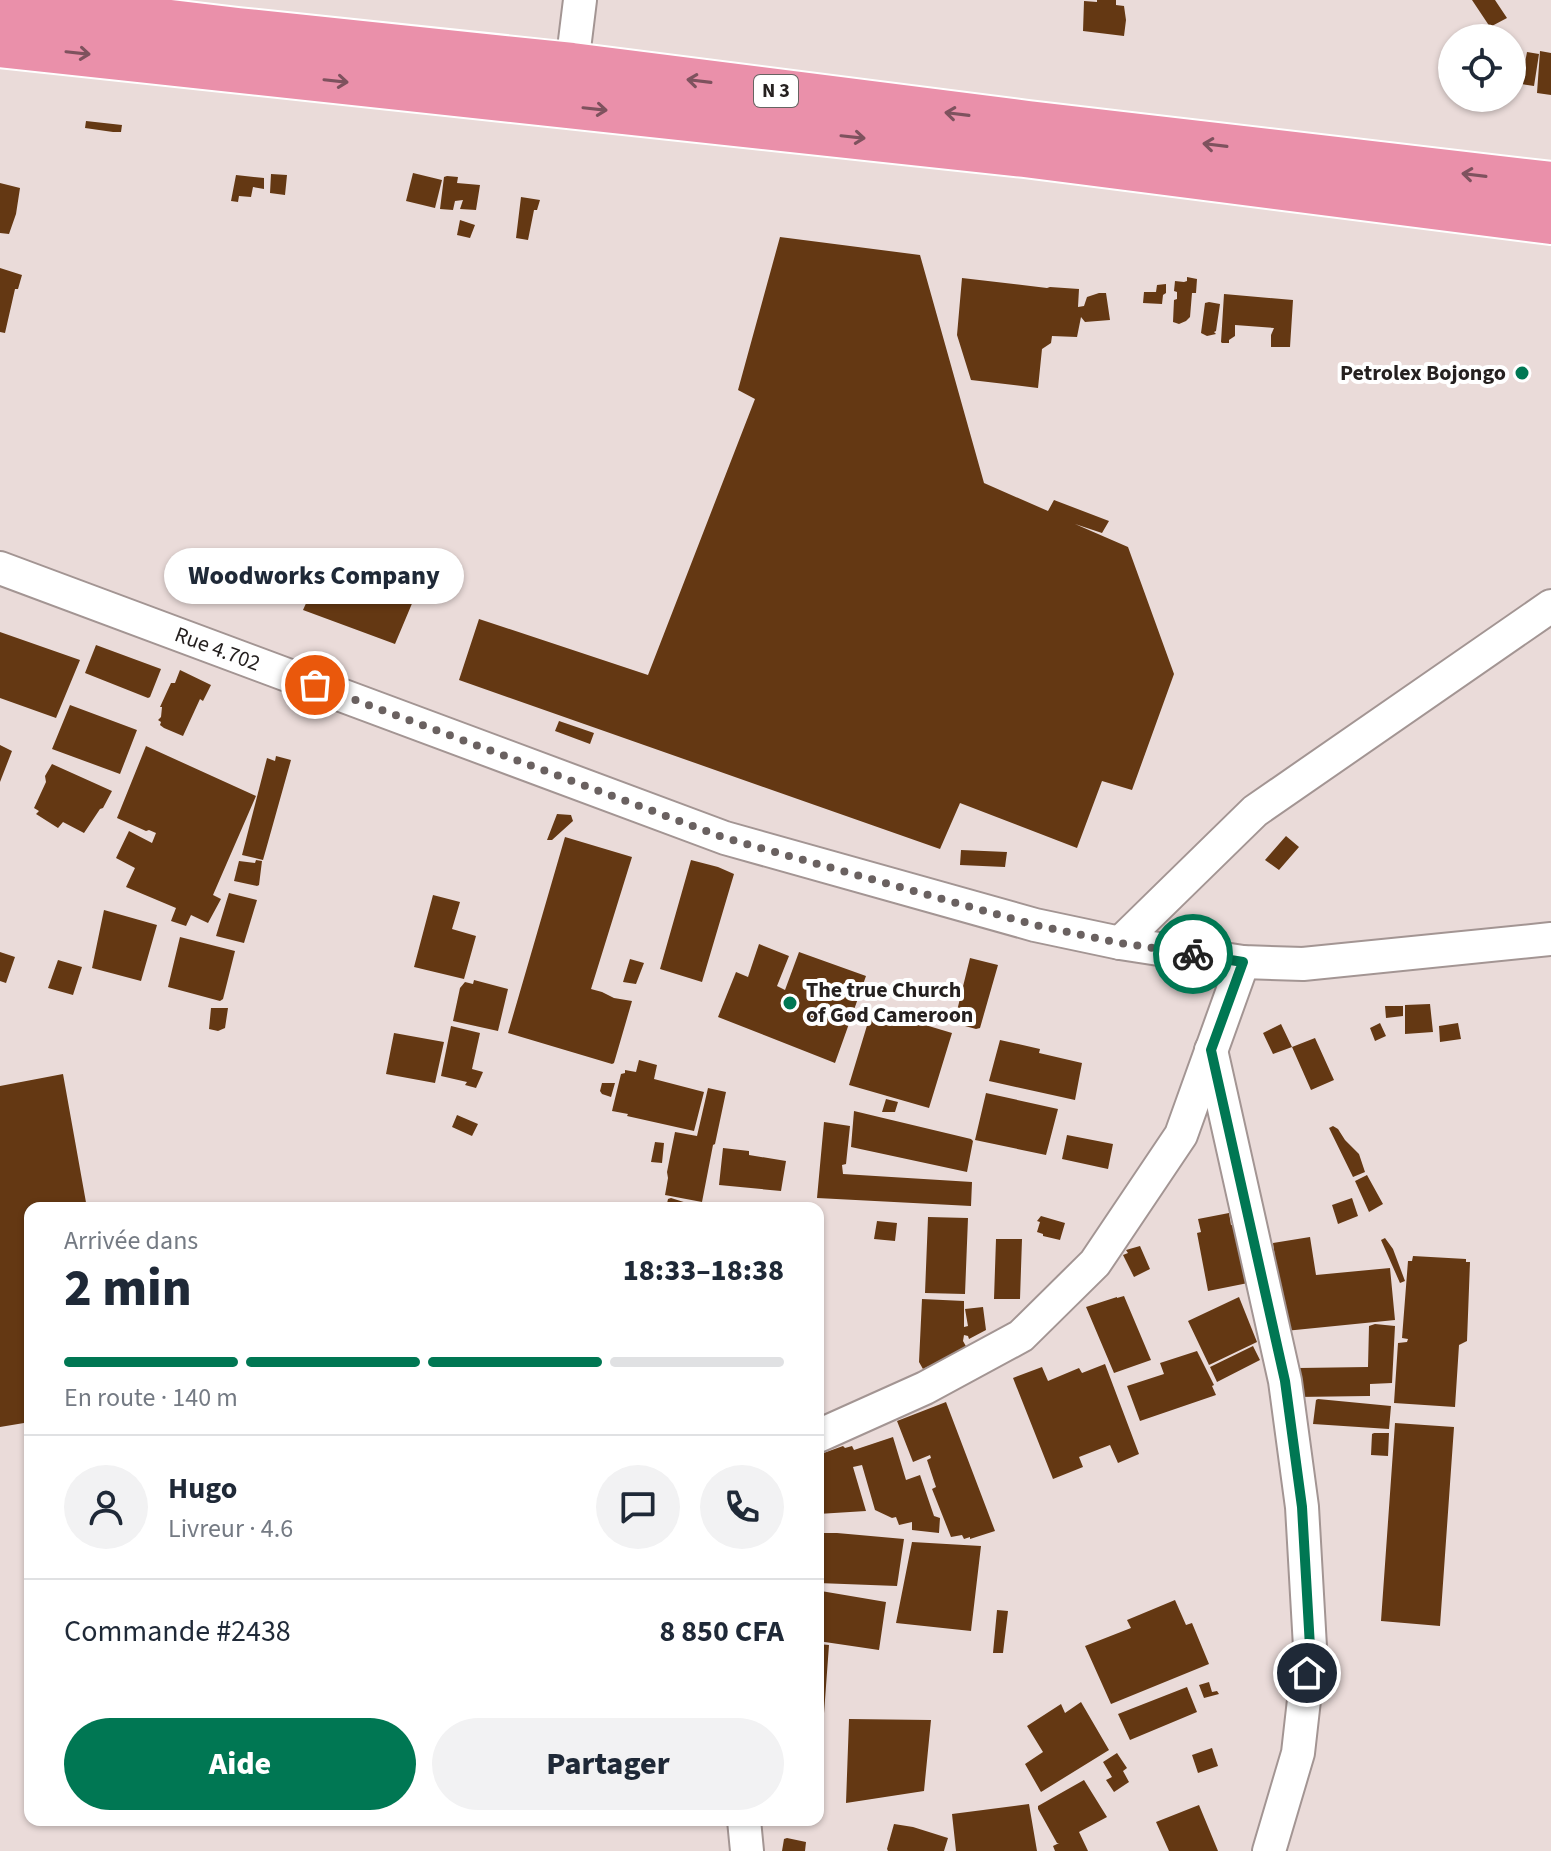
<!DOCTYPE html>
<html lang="fr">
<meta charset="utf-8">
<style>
:root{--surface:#fff;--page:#f2f2f3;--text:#1f2937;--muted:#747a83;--line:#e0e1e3;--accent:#007753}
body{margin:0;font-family:"Source Sans 3",sans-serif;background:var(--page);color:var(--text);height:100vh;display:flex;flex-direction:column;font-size:30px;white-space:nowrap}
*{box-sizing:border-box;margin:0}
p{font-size:26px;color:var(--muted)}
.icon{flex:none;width:44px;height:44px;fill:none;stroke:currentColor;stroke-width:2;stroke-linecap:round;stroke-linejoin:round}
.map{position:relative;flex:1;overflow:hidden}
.panel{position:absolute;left:24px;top:1202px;width:800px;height:624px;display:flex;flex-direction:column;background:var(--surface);border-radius:16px;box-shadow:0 2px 6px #0004}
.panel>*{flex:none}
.tools{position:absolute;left:1438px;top:24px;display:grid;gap:16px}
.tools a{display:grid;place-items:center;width:88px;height:88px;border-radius:50%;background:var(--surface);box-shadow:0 2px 6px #0004;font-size:40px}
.pin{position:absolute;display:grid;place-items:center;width:68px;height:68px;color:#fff;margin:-34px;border:4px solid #fff;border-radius:50%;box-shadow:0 2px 8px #0007}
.courier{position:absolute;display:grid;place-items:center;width:80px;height:80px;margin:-40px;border:6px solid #007753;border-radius:50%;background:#fff;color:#222;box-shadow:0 2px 10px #0007}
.bubble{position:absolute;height:56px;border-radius:28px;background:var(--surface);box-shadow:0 2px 6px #0004;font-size:26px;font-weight:800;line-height:56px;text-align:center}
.overview em{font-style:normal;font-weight:800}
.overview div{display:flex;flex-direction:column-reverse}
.overview{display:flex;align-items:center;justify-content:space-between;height:136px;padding:0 40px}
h1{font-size:52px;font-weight:800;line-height:60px}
.bar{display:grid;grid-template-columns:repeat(4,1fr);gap:12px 8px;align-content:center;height:96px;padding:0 40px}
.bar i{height:10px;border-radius:6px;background:var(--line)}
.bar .current{background:var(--accent)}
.bar p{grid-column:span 4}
.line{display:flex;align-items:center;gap:20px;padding:0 40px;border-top:2px solid var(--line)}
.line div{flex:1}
.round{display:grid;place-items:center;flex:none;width:84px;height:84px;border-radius:42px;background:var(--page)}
.button{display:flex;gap:16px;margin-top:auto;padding:16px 40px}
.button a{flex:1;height:92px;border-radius:48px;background:var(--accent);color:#fff;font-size:32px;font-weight:800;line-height:92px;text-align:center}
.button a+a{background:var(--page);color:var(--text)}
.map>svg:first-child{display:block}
.building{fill:#643813}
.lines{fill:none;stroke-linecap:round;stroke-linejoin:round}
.minor-casing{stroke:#a39593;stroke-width:36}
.trunk-casing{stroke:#fff;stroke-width:48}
.minor{stroke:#fff;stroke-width:32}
.trunk{stroke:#ea90aa;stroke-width:44}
.oneway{stroke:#7e525e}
.done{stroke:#6a6160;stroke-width:8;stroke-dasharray:0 14.4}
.route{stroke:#007753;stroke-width:10}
.poi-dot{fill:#007753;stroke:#fff;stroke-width:3}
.labels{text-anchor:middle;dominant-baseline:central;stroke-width:8;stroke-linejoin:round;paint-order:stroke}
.shield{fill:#fff;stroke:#666362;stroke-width:2}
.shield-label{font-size:20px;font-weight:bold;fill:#25201f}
.poi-label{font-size:22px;font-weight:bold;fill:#25201f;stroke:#fff;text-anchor:end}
.street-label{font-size:22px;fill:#25201f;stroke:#fff}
</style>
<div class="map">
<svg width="1551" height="1851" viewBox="0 0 1551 1851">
<rect width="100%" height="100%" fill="#eadbd9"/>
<!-- building -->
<path class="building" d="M1097,0H1116V5L1124,6L1126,20L1124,36L1083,31L1084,1L1097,2Z
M1472,0H1495L1507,18L1490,27Z
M1540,51L1551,53V95L1537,93Z
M1527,52L1539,54L1534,86L1521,84Z
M86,121L122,125L121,132H113L85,128Z
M413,173L442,180L435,208L406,201Z
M271,174L287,175L285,195L270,193Z
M236,175L264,178V189L253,187L251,197L239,196L238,202L231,201Z
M447,176L458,177L457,183L480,185L476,210L460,209L463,200L455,201L453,210L440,209L444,177Z
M0,183L20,188L16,214L9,234L0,233Z
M521,197L540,200L537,210H534L528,240L516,238Z
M460,220L475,225L470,238L457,235Z
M780,237L920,255L984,483L1048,511L1054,500L1109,521L1102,533L1075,524L1128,547L1174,674L1132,790L1102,781L1077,848L960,803L940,849L459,680L479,619L648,675L755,399L738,390Z
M0,268L22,275L18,289H15L5,333L0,332Z
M1187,277L1197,279L1196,293H1192L1190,317L1186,321L1179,324L1173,322L1174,300L1177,299V292L1174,291L1175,281L1184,282L1187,281Z
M962,278L1047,288L1050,287L1079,289L1078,307L1084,306L1087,297L1099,293H1106L1110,320L1085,322L1081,317L1077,337L1052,336L1051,343L1042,349L1038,388L971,380L957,335Z
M1166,284V293L1163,295L1162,304L1143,303L1144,292H1156L1157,285Z
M1224,294L1293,300L1290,347H1271V335L1274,328L1235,325V336L1229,340V343H1222L1221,342Z
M1209,302L1220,304L1216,331L1214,332L1216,334L1207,336L1201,333L1205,303Z
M326,559L416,594L395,644L303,610Z
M0,632L80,660L56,718L0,698Z
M96,645L161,669L150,697L148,698L85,673Z
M180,670L211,685L203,701L200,699L183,736L164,728L160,725L161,722L158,720L161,717L162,707H160L171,683H175Z
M70,705L137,730L120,774L52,749Z
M559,721L594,733L590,744L555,731Z
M0,745L12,751L0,782Z
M146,746L256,796L213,895L221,899L208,923L191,915L186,926L171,921L176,908L126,887L135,868L116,858L129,831L152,843L156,833L149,830L146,831L117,818Z
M276,756L291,760L263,860L242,855L267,758L275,761Z
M52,764L112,791L103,808L100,809L84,833L63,822L58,828L36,814L39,811L34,808L46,782L45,776Z
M557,814L571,815L573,821L552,840H547Z
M1286,836L1299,847L1279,870L1265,860Z
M565,837L632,857L591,989L602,992L614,998L632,1001L614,1063L612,1064L508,1033Z
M961,850L1007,852L1005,867L960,865Z
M256,860L262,861L259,885L257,886L234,881L239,861L255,863Z
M691,860L718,867L734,874L702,982L660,969Z
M229,893L257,900L244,943L216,936Z
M433,895L460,902L452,929L476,936L464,979L414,967Z
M104,910L157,925L141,981L92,968Z
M180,937L235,951L223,999L220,1001L168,987Z
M759,944L789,956L777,986L785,990L799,952L866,976L835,1063L718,1017L736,972L748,977Z
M0,952L15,957L6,983L0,981Z
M970,958L998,965L980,1028L976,1029L954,1023Z
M630,959L644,963L636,984L623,982Z
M58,960L82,967L73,995L48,988Z
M474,980L508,989L498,1031L453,1021L460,988L465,982L473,984Z
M1430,1004L1433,1032L1405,1034V1005Z
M1385,1006H1403V1016L1386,1018Z
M211,1008H228L225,1028L218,1031L209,1029Z
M872,1009L952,1033L929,1108L849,1085Z
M1380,1023L1386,1036L1375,1041L1370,1028Z
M1458,1023L1461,1039L1440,1042L1439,1026Z
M1281,1024L1292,1047L1273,1054L1263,1033Z
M451,1026L480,1033L472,1069L483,1072L476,1088L465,1085L467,1082L441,1076Z
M394,1033L444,1042L435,1083L386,1074Z
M1315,1038L1334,1080L1311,1090L1292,1047Z
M1000,1040L1040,1049L1039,1053L1082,1063L1075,1100L989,1081Z
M639,1060L657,1065L654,1079L704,1092L694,1131L627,1116L628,1114L612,1111L621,1074L625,1073V1070L636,1072Z
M63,1074L87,1208H30V1422L0,1427V1086Z
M602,1083H615L611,1097L602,1094L600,1091Z
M708,1088L726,1092L715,1144L713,1145L702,1202L665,1195L668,1178L667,1172L675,1132L697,1136Z
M986,1093L1058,1109L1046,1155L975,1140Z
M886,1099L898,1102L895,1112H882Z
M854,1111L971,1139L973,1141L967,1172L851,1147Z
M457,1115L478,1124L472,1136L452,1127Z
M824,1122L850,1126L846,1164L842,1165L843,1174L972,1182L971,1206L817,1198Z
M1333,1126L1338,1129L1345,1140L1359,1154L1365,1172L1353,1177L1329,1128Z
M1067,1135L1113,1144L1108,1169L1062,1159Z
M655,1142L664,1143L662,1163L651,1162Z
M723,1148L749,1151V1155L786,1161L781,1191L719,1185Z
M1367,1175L1383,1204L1369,1212L1355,1181Z
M671,1198L690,1204L689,1208H666L668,1199Z
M1352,1198L1358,1216L1338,1224L1332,1205Z
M1229,1213L1231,1225H1236L1248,1283L1208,1291L1197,1233L1201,1232L1198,1219Z
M1041,1216L1065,1223L1060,1240L1043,1236V1234L1037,1232L1040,1222L1037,1221Z
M928,1217L968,1218L965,1294L925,1293Z
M877,1221L897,1223L895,1241L874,1239Z
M1310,1237L1316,1275L1390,1268L1395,1320L1285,1331L1273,1243Z
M1385,1238L1393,1249L1405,1281L1400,1283L1381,1240Z
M996,1239H1022L1020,1299H994Z
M1140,1246L1150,1269L1134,1277L1123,1255L1128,1253L1126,1250Z
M1413,1256L1466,1259V1262H1470L1467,1341L1459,1345L1455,1407L1394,1403L1398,1343L1407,1342L1408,1339L1402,1338L1408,1261H1412Z
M1124,1296L1151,1360L1114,1373L1086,1307L1117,1297V1298Z
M1239,1297L1257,1342L1209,1365L1188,1321Z
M922,1299L964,1301V1327L968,1326L965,1309L983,1307L986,1330L969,1339L968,1336L964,1335L963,1341L967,1348L923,1369L919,1362Z
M1375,1324L1395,1326L1392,1383L1370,1384V1396H1368L1297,1397V1369L1299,1368L1368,1367L1369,1326Z
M1253,1346L1260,1360L1217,1382L1210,1367Z
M1197,1351L1214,1385L1212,1386L1216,1395L1140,1421L1127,1386L1164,1374L1160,1363Z
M1105,1364L1139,1454L1118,1463L1110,1445L1079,1457L1083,1467L1053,1479L1013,1378L1042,1367L1048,1381L1079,1368L1082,1373Z
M1318,1399L1391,1406L1389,1429L1313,1424L1316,1400Z
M946,1402L995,1531L970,1539V1537L964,1539L962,1535L951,1537L932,1489L936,1487L927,1460L931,1458L930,1455L913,1462L897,1421Z
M1395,1423L1454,1427L1440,1626L1381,1621Z
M1374,1433H1389L1388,1456L1371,1455L1372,1434Z
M893,1437L906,1480L920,1475L934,1516L940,1518L939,1533L912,1530V1522L899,1525L896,1517L892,1518L875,1510L862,1465L853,1467L866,1511L818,1514V1455L843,1446L845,1448L852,1446L854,1450Z
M818,1533H837L904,1539L897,1586L818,1583Z
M912,1542L981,1546L971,1631L896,1623Z
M821,1591L886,1602L879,1650L818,1641V1608Z
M1175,1600L1186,1625L1192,1623L1209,1664L1111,1704L1085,1646L1131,1628L1127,1620Z
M997,1610L1008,1611L1003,1653H993Z
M818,1644L829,1645L823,1727H818Z
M1209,1682L1212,1692L1217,1691L1219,1694L1204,1698L1199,1685Z
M1187,1687L1197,1712L1130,1740L1118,1714Z
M1081,1702L1109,1750L1041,1792L1025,1764L1043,1752L1027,1726L1061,1704L1065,1713Z
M849,1719L931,1720L924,1791L846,1803Z
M1212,1748L1218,1766L1198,1773L1192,1755Z
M1117,1753L1127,1768L1123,1771L1129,1782L1114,1792L1106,1780L1112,1777L1103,1762Z
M1084,1780L1107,1817L1079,1832L1088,1851H1055L1053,1846L1059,1843H1057L1038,1809V1806Z
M1029,1804L1037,1851H956L952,1814Z
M1199,1805L1218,1851H1169L1156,1822Z
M894,1824L913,1827L948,1838L944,1851H888L887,1849Z
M787,1838L806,1842L805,1851H782L784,1839Z"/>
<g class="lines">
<!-- minor casing -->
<g class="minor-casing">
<g id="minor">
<path d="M572,65L580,0"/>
<path id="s1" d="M0,568L725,838L1035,925L1120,943L1243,962L1303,964L1551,939"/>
<path d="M1120,943L1255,811L1551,606"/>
<path d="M1211,1050L1285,1381L1302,1507L1310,1647L1298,1753L1269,1851"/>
<path d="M818,1436L925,1388L1021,1336L1095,1263L1181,1135L1243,962"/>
<path d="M744,1820L747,1851"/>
</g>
</g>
<!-- trunk casing -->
<g class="trunk-casing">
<path id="trunk" d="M0,2L238,30L572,65L1028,123L1551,184
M0,45L1024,155L1551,222"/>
</g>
<!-- minor -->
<use href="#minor" class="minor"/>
<!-- trunk -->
<use href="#trunk" class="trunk"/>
</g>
<!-- one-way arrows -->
<defs><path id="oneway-shaft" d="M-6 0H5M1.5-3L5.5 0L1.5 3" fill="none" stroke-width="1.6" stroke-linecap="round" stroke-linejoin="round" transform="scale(2)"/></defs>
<g class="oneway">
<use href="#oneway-shaft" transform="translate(78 53) rotate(6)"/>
<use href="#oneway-shaft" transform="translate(336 81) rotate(6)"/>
<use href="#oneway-shaft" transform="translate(699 81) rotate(-173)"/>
<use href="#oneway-shaft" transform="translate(595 109) rotate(6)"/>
<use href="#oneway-shaft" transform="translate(957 114) rotate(-173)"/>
<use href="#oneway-shaft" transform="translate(853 137) rotate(6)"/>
<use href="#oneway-shaft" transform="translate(1215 145) rotate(-173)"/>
<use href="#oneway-shaft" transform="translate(1474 175) rotate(-173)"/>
</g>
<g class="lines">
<!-- done -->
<path class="done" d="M315,685L725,838L1035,925L1120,943L1193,954"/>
<!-- route -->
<path class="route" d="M1193,954L1243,962L1211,1050L1285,1381L1302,1507L1310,1647L1307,1673"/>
</g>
<!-- markers -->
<g class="poi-dot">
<circle cx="1522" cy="373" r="8"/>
<circle cx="790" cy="1003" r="8"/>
</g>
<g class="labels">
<!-- shield labels -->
<rect class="shield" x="754" y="75" width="44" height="32" rx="6"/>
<g class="shield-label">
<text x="776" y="91">N 3</text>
</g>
<!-- poi labels -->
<g class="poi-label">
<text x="1506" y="373">Petrolex Bojongo</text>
<text x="806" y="990" text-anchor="start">The true Church<tspan x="806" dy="25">of God Cameroon</tspan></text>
</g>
<!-- street labels -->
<g class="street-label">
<text stroke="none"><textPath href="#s1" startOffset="232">Rue 4.702</textPath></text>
</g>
</g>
</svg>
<div class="tools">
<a><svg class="icon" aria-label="locate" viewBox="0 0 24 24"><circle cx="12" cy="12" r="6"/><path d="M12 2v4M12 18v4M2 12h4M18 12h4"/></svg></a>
</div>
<div class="pin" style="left:315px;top:685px;background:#ea580c"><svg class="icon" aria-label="bag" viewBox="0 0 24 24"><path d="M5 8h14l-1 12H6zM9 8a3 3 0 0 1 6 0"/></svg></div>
<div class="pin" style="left:1307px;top:1673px;background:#1f2937"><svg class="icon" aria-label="home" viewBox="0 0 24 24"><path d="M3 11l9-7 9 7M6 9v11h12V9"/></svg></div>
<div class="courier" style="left:1193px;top:954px"><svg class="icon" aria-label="bike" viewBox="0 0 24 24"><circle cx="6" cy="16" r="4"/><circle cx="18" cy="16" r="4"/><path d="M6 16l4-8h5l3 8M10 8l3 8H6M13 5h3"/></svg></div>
<div class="bubble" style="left:164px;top:548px;width:300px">Woodworks Company</div>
<section class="panel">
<div class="overview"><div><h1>2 min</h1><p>Arrivée dans</p></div><em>18:33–18:38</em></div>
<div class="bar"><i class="current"></i><i class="current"></i><i class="current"></i><i></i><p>En route · 140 m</p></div>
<div class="line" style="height:144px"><a class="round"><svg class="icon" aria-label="person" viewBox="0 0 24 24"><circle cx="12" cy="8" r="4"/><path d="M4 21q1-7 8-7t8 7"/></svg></a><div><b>Hugo</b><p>Livreur · 4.6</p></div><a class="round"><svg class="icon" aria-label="chat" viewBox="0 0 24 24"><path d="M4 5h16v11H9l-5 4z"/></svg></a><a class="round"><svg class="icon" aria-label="phone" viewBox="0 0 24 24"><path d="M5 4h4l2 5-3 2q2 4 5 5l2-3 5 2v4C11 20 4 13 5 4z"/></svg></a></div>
<div class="line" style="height:104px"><div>Commande #2438</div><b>8 850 CFA</b></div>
<div class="button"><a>Aide</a><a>Partager</a></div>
</section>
</div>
